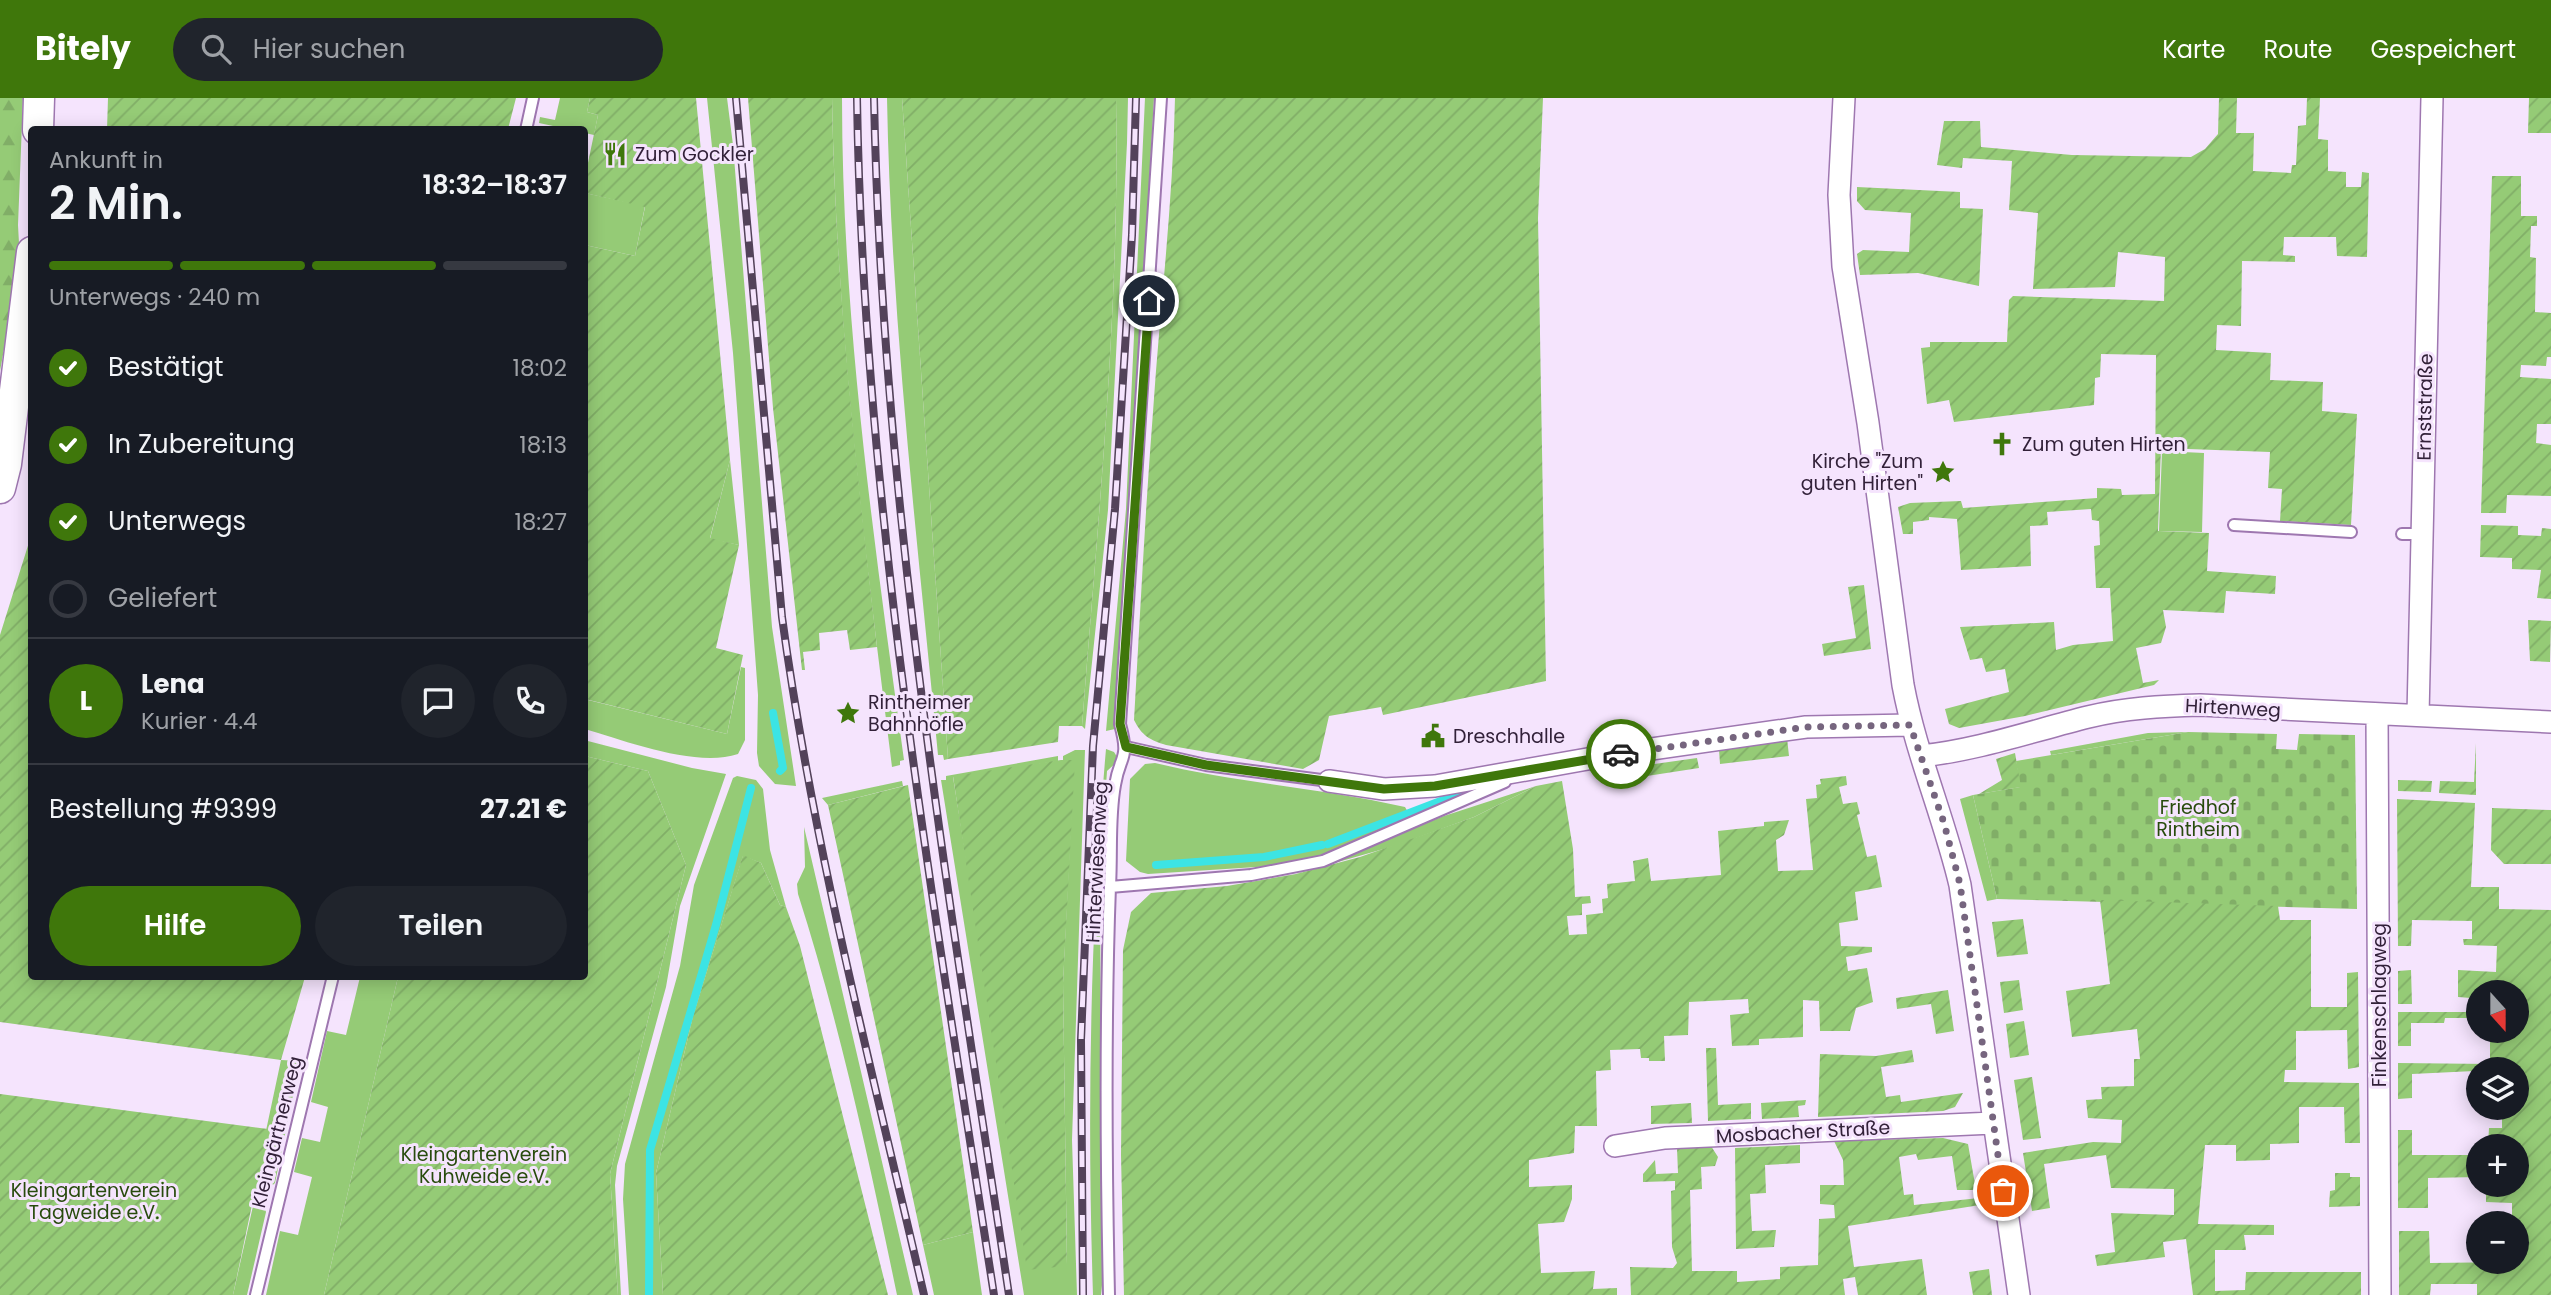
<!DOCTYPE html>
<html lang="de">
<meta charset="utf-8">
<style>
:root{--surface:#171b24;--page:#20242c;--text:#f1f3f6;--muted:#9ea1a6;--line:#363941;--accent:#3f770b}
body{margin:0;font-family:Poppins,sans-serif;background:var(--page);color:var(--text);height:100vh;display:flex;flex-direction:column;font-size:26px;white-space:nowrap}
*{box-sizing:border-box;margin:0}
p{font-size:23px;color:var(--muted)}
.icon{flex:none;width:38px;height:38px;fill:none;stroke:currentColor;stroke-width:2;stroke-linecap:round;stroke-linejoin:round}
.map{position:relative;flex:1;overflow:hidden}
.panel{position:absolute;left:28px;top:28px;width:560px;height:854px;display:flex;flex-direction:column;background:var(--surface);border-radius:7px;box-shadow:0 4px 18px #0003}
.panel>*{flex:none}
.needle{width:46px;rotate:159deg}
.controls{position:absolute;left:2466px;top:882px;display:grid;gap:14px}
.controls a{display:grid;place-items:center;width:63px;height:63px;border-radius:50%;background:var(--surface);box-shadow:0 4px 18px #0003;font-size:35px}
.pin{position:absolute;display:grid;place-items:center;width:60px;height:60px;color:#fff;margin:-30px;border:4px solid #fff;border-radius:50%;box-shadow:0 2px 7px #0007}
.courier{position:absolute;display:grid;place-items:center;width:70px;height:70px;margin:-35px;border:5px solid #3f770b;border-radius:50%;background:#fff;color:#222;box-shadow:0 2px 9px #0007}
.head em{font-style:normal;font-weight:600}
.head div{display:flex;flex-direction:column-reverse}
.head{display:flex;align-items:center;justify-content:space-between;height:119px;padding:0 21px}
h1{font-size:46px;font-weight:600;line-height:52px}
.bar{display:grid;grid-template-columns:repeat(4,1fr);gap:10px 7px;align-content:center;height:84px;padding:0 21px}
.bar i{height:9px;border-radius:5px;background:var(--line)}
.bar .on{background:var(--accent)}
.bar p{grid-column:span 4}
.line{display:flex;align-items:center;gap:18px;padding:0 21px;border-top:2px solid var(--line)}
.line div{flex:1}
.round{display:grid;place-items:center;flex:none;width:74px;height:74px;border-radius:37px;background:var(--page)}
ol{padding:0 21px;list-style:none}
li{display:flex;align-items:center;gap:21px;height:77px}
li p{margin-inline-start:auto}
li .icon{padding:7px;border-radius:50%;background:var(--accent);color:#fff;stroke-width:4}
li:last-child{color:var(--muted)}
li i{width:38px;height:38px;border:4px solid var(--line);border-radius:50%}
.primary-button{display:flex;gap:14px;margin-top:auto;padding:14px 21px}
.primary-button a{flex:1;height:80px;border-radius:42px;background:var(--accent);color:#fff;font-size:28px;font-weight:600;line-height:80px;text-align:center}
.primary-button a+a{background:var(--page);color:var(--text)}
header{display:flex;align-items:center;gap:42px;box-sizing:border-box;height:98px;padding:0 35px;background:var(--accent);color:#fff}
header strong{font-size:33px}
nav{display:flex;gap:38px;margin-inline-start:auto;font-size:24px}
.search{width:490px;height:63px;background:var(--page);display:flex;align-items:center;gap:18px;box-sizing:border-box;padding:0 24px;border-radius:38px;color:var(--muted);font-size:26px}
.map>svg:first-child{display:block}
.green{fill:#95cb76}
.forest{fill:url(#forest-firs)}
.cemetery{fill:url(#cemetery-stones)}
.garden{fill:url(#garden-furrows)}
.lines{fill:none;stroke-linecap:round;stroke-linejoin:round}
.stream{stroke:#3ce4e4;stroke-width:8}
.service-casing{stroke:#9e77b0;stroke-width:14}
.minor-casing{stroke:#9e77b0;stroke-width:24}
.secondary-casing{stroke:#9e77b0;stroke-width:33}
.service{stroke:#fff;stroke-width:10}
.minor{stroke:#fff;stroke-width:21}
.secondary{stroke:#fff;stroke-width:30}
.rail-casing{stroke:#53425a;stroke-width:8}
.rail{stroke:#f5e4fd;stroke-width:5;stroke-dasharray:16;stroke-linecap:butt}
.done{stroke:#76657e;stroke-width:7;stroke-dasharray:0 12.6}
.route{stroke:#3f770b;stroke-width:9}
.labels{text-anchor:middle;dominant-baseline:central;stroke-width:6;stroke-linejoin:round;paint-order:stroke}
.poi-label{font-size:19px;fill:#322139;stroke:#f5e4fd;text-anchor:start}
.street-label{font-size:19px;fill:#322139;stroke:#f5e4fd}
.park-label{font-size:19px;fill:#284b0d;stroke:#f5e4fd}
</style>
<header>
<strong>Bitely</strong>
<div class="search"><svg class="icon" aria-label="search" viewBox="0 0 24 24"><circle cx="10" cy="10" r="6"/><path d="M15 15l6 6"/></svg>Hier suchen</div>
<nav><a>Karte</a><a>Route</a><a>Gespeichert</a></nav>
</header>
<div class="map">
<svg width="2551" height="1197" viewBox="0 0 2551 1197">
<defs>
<pattern id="forest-firs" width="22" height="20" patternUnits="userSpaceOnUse" patternTransform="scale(1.75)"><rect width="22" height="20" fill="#95cb76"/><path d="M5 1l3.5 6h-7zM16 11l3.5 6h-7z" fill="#81ae67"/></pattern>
<pattern id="cemetery-stones" width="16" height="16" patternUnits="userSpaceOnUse" patternTransform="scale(1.75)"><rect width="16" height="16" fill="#95cb76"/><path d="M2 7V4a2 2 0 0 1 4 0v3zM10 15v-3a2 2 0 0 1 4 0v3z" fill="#81ae67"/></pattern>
<pattern id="garden-furrows" width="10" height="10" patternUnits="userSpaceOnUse" patternTransform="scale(1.75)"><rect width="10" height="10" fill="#95cb76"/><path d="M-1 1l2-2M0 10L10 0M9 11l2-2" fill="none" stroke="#81ae67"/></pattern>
</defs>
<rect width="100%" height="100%" fill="#f5e4fd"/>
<!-- green -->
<path class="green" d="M560,0H590L587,14L598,17L594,37L585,35L584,32L553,31V28L539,25L540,19L555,22Z
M707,0H727L733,47L772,529L796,688L775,686L759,668L757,655L758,597L733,255Z
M832,0H842C842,221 874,444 904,662L900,663V667L892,669C864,446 836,224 832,0Z
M887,0H902L948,661L944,662L943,657H938C917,439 891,220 887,0Z
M1116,0H1128L1127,45L1108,412L1085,631L1082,628C1098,420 1120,210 1116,0Z
M1145,0H1154L1129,439L1115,631L1106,633L1126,411Z
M585,95L645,108L635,158L585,147Z
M2162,353L2204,355L2202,434L2159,433Z
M730,362L739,447L710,441Z
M741,569L745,570V642L738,656C696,670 626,643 585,631L584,601L727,636Z
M2188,634L2051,657L2050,653L2148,635Z
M584,642L692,670L726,676L680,808L666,889L617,1068L615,1087L621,1197H618L610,1076L686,767L648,673L585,658Z
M1106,651L1114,654L1119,662L1107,673L1100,778L1102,1187L1101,1197H1093C1087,1014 1090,833 1106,651Z
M1075,652H1085L1072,1042L1077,1197H1024L941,682H946V678L1058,658V663L953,679L979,841L1067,1167L1063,885L1074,662H1063V658Z
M1155,665C1237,685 1322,690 1405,709L1409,716L1404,723L1322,757L1272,768L1148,776L1140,774L1126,763L1130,681L1145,666Z
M737,678L756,682L763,691L770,752L786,809L780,807L761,765L743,758L693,918L656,1075L663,1197H629L623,1101L625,1066L680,868L694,787L733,680Z
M902,683L903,688L828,707L822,700Z
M1536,688L1474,719L1394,748L1296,776L1444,718Z
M1973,697L1997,801L1987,803L1960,701Z
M804,729L913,1197H897C869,1062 840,927 798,796L797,786L805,769Z
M360,879H398L324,1197H266L280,1133L298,1137L312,1079L294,1074L302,1040L320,1044L328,1009L311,1004L327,933L346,937Z
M281,962L300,963L275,1085L266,1093L253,1094Z
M250,1106L264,1107L266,1114L247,1197H233L253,1108Z
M973,1134L982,1197H934L923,1147Z"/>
<!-- forest -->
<path class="forest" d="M0,0H23L18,127L20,164L0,273Z"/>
<!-- cemetery -->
<path class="cemetery" d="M2188,634L2277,636L2276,651L2297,652L2299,636L2355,637L2357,811L1997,801L1973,697L2020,689L2016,663Z"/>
<!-- garden -->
<path class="garden" d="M108,0H516L508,31L107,32Z
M590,0H696L730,362L710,440L739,447L716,550L743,557L727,636L585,601V147L635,158L645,109L585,95V79L598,17L587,14Z
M748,0H832C835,184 856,366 877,549L850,552L847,532L819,535L820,552L803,554L805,572H802L773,310Z
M902,0H1116C1120,210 1098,420 1082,628H1059L1058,644L948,661Z
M1175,0H1543L1538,120L1546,583L1383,617L1381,609L1329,618L1319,662L1303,671L1166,647C1150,642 1142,638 1134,622C1140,519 1145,416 1153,314C1160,209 1173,105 1175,0Z
M2219,0H2237L2236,35H2254L2253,73L2291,75L2292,67H2296L2298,28L2306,27L2307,0H2320L2318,41L2328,42V73L2346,74V89H2361L2362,74L2369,75L2367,159L2337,158L2336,139H2284L2283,157L2295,158V164L2242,163L2241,228L2217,227L2216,252L2271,255L2270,282L2323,284L2322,313L2357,316L2351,427L2280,423L2282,391L2268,390L2270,354L2161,350L2158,433L2209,435L2207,473L2276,478L2275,496L2226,493L2224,515L2163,512L2166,529L2161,545L2136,550L2143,585L2159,582L2154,587L2025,618L1959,630L1949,626L1945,611L2009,594L2005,571L1986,574L1982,560L1970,562L1960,529L2054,524L2056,552L2073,547L2113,543L2110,490H2096L2094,448L2100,447L2099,423L2092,422L2091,411L2047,414L2048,427L2030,428L2031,468L1961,472L1957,421L1929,419V422L1913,424V436H1903L1898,409L1910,405L1961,403L1963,410L2097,400V390L2121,391L2122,397L2155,396L2156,257L2101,256L2100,279L2095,280L2094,307L1954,324L1949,302L1927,306L1921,250L1930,249V244H2007L2009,202L2013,198L2164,203L2165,159L2118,154L2115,189L2033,191L2038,115L2009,112L2012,63L1963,60L1962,70L1937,67L1944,23H1980L1981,49L2072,57L2191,59L2205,51L2218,36Z
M2529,0H2551V35H2528Z
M2492,78H2521V118H2537V128H2531L2530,159L2536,160L2535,214L2551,215V259H2547L2546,268L2521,267L2520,279L2551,281V326H2537L2536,345L2551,347V398L2507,397L2506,415H2481Z
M1857,89L1960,94V110L1983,111L1979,188L1918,175L1860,177L1857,156L1863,152L1909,154L1911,115L1865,112L1857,103Z
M2481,427L2518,428V437L2541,438L2542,430L2551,431V501L2537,500L2541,472L2512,471V460L2480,459Z
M31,438L32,878L305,879L281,962L0,924V537Z
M1864,487L1871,551L1824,558L1822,546L1856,540L1848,489Z
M2528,522L2551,523L2550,564L2530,563Z
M1787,640L1789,658L1720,666L1719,652Z
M2476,645V697L2439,695L2440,683L2474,684Z
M2015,655L2021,689L1979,696L2002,682L1996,661Z
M585,658L648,673L686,767L610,1076L618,1197H324L398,879L584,878Z
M1697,660L1699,670L1621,682L1619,671Z
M1061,662H1075L1063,885L1067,1168L1027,1172L953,678Z
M1846,678L1847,687L1839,689L1843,706L1857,704L1860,716L1857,717L1867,759L1876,757L1882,789L1855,794L1858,822L1839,825L1841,848L1872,849V854L1846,859L1848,873L1867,870L1873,904L1856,910L1850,933H1820L1819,903L1803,902V939L1759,941V947L1732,948L1730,917L1749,915L1748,901L1689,904L1688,937L1664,938L1665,963H1649V960H1641L1640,951L1610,952L1611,972L1596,973L1597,1028H1575L1574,1055L1529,1062V1089L1572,1087V1101L1564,1124L1538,1126L1541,1175L1595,1173L1593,1191L1617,1190V1197H1124L1121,1057L1123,852L1131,814L1151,795L1227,788L1296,776L1360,759L1474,719L1536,688L1562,683L1573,751L1575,799L1590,798L1591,805L1582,806V817L1567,818L1569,837L1587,836L1586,817L1603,815L1602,801L1608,800L1607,786L1635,783L1633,763L1648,760L1651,783L1721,777L1718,733L1764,728V724L1789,722L1784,737L1776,742L1778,773L1813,772L1806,701L1817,700L1816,687L1821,686L1820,681Z
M2398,682L2432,683L2431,694L2398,693Z
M908,687L973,1134L923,1147L828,707Z
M2397,701L2475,705L2471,789H2499V811L2551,812V1197H2477V1186H2431L2430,1197H2399V1133H2429L2430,1165L2516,1164V1125H2512V1105L2486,1104V1087H2516V1048H2488L2489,1030H2502V1010H2516V971L2412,976V1000L2398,1001V965L2490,966V933H2516V894H2478V920H2445L2444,925H2411V948H2398V914H2471V900L2458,899V872L2496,874L2497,848L2464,847L2463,841H2472V823L2412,822L2411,848H2398Z
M2492,710L2551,712V766H2504L2491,752Z
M743,757L761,765L780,807L786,809L800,848L888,1197H663L656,1075L693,918Z
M2100,802L2278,808L2280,822H2311V909H2347V875L2358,874L2359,969L2348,971L2347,932L2296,933V972H2285L2284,984L2359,985L2360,1045H2345L2344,1009H2299V1045L2270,1046V1062L2236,1063V1047H2205L2198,1126L2274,1127V1137H2244L2246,1152H2215V1193L2245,1192L2246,1174H2361V1197H2193L2186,1141L2163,1144L2165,1159L2097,1168L2095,1157L2115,1154L2111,1115L2174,1117V1091L2111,1090L2106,1057L2044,1066L2050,1110L2032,1113L2023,1055L2093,1044L2121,1045L2122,1022L2088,1020L2086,1002L2102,1001L2101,989L2134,988V961H2140L2137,931L2072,939L2066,893L2110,886Z
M2023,821L2028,856L1997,859L1992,824Z
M2411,872L2412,906H2398V873Z
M2019,882L2023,912L2004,915L2000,884Z
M1948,892L1954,933L1936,936L1931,906L1897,911L1896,900Z
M2024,923L2029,957L2010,960L2006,926Z
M1706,950H1716L1718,1007L1751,1005V1021L1708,1023Z
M1912,952L1914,964L1881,969L1886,999L1900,997L1901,1004L1963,995L1955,1009L1943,1013L1818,1019L1820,956L1876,958Z
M2032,979L2041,1040L2023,1042L2014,982Z
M0,996L268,1031L233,1197H0Z
M1806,1002L1805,1007L1798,1008L1799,1019L1762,1021L1761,1005Z
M1691,1005L1692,1025L1651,1026V1008Z
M2398,1032H2412V1057H2478V1079L2428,1080V1110H2398Z
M1943,1040L1968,1046L1976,1092H1957L1952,1058L1918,1062L1916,1056L1899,1059L1904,1097L1913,1096L1914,1107L1979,1100L1980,1107L1848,1128L1854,1169L1922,1161L1927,1197H1858L1855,1179L1843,1181L1845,1197H1631L1630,1169L1673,1170L1677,1165L1672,1149L1671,1093L1675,1092V1083L1643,1084V1076L1655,1062L1656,1076L1678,1075L1677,1050L1711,1048L1718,1059L1715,1068L1701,1069L1702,1091L1690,1092L1692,1173H1737V1184L1780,1181V1169L1818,1167L1819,1121L1835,1120L1834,1107L1820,1106V1087H1844L1843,1062L1834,1043Z
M1800,1047V1065L1765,1067L1766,1095L1750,1096L1752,1133L1776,1132L1774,1149L1736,1151L1735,1050Z
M2335,1075H2350V1079H2360V1108L2329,1109L2330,1093L2335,1092Z
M1989,1171L1992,1197H1973L1969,1174Z"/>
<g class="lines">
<!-- stream -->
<path class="stream" d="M773,615L783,670L780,673
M1328,746L1472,691
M1156,767L1264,759L1322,747
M649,1197L650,1052L716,827L751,690"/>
<!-- service casing -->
<g class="service-casing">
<path id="service" d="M526,32L533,0
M2234,427L2351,434
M2402,436H2422
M1126,649L1206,667L1329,683
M1110,789L1251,777L1323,763L1505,684
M256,1197L333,878
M1109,1197C1106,1061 1105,924 1110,788C1112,755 1109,719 1115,687C1120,656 1130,663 1120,626L1161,0"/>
</g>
<!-- minor casing -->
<g class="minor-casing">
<path id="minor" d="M1844,0L1839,97L1843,168L1868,325L1903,587C1916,656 1944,719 1960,787L2019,1197
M2377,616L2380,1197
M2418,617L2432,0
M1921,658C1978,652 2032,633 2088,619C2125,610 2162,608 2200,607L2551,624
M1329,683L1384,691L1435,688L1610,657L1806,629L1910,627
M1615,1048L1665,1040L1993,1025"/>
</g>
<!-- secondary casing -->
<g class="secondary-casing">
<path id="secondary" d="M38,32L39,0
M0,390L6,366L32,154"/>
</g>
<!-- service -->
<use href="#service" class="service"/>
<!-- minor -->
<use href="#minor" class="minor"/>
<!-- secondary -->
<use href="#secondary" class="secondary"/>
<!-- rail casing -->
<g class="rail-casing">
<path id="rail" d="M736,0L782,519C813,748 872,972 924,1197
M857,0C863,402 933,801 994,1197
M874,0C882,403 949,800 1009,1197
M1083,1197L1081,942L1093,648L1115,411L1132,137L1136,0"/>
</g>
<!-- rail -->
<use href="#rail" class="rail"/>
</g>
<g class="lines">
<!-- done -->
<path class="done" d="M1621,656L1806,629L1910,627L1944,725L1960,786L2003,1093"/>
<!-- route -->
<path class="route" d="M1149,203L1120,626L1126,649L1206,667L1384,691L1435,688L1621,656"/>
</g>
<!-- icons -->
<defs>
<g id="restaurant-bare" transform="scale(1.89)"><path d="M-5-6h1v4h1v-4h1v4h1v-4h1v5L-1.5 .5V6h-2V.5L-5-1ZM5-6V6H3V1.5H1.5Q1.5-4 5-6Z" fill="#3f770b" stroke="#f5e4fd" stroke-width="2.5" paint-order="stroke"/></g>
<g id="church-bare" transform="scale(1.89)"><path d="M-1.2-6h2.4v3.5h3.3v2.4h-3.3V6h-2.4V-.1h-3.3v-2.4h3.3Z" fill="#3f770b" stroke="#f5e4fd" stroke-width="2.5" paint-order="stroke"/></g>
<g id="sight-bare" transform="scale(1.89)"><path d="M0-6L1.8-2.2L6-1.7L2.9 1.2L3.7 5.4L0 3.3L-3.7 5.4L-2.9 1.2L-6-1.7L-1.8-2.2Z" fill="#3f770b" stroke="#f5e4fd" stroke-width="2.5" paint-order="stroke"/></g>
<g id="civic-bare" transform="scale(1.89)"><path d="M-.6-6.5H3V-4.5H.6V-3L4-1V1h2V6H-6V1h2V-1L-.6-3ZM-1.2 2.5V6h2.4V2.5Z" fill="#3f770b" stroke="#f5e4fd" stroke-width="2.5" paint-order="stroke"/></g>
</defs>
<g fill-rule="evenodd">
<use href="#restaurant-bare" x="615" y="56"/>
<use href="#church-bare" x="2002" y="346"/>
<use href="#sight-bare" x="1943" y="374"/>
<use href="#sight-bare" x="848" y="615"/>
<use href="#civic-bare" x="1433" y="638"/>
</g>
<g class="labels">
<!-- poi labels -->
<g class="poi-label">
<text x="635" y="56">Zum Gockler</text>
<text x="2022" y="346">Zum guten Hirten</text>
<text x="1923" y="363" text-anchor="end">Kirche "Zum<tspan x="1923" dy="22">guten Hirten"</tspan></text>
<text x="868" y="604">Rintheimer<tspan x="868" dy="22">Bahnhöfle</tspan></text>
<text x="1453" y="638">Dreschhalle</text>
</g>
<!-- street labels -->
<g class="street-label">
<text transform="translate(2425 309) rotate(-89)">Ernststraße</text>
<text transform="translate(2233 610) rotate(3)">Hirtenweg</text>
<text transform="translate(1097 764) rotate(-87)">Hinterwiesenweg</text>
<text transform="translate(2379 907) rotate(-90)">Finkenschlagweg</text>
<text transform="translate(277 1034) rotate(-76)">Kleingärtnerweg</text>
<text transform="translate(1803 1034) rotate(-3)">Mosbacher Straße</text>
</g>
<!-- park labels -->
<g class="park-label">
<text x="2198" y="709">Friedhof<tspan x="2198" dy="22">Rintheim</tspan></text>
<text x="484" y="1056">Kleingartenverein<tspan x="484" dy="22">Kuhweide e.V.</tspan></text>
<text x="94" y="1092">Kleingartenverein<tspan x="94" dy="22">Tagweide e.V.</tspan></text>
</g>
</g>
</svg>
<div class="controls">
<a><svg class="needle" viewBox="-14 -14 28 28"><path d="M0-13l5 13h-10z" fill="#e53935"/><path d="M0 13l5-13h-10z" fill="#9ea1a6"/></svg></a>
<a><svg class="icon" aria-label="layers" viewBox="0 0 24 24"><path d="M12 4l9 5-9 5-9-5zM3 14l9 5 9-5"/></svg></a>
<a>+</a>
<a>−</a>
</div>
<div class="pin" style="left:2003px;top:1093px;background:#ea580c"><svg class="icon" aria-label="bag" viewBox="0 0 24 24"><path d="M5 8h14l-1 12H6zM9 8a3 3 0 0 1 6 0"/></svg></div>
<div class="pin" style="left:1149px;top:203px;background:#1f2937"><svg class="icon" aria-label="home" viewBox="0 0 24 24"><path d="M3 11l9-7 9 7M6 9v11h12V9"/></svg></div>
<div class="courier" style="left:1621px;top:656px"><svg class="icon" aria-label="car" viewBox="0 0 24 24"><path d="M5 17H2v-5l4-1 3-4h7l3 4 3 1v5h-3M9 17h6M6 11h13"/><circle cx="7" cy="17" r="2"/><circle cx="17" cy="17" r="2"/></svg></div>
<section class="panel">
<div class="head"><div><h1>2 Min.</h1><p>Ankunft in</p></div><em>18:32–18:37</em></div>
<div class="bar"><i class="on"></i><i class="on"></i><i class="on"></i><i></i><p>Unterwegs · 240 m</p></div>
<ol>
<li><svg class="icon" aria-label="check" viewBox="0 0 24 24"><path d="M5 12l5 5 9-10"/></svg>Bestätigt<p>18:02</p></li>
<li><svg class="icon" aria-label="check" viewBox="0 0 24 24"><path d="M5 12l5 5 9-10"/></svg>In Zubereitung<p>18:13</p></li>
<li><svg class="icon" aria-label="check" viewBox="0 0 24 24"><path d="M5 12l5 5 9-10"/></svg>Unterwegs<p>18:27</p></li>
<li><i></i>Geliefert</li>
</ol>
<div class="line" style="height:126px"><b class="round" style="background:var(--accent);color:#fff">L</b><div><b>Lena</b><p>Kurier · 4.4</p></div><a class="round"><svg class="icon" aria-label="chat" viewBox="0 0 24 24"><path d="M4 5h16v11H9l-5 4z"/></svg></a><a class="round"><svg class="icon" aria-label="phone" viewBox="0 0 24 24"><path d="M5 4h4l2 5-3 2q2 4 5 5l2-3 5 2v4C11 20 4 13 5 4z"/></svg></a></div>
<div class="line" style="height:91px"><div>Bestellung #9399</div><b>27.21 €</b></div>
<div class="primary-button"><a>Hilfe</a><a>Teilen</a></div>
</section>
</div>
